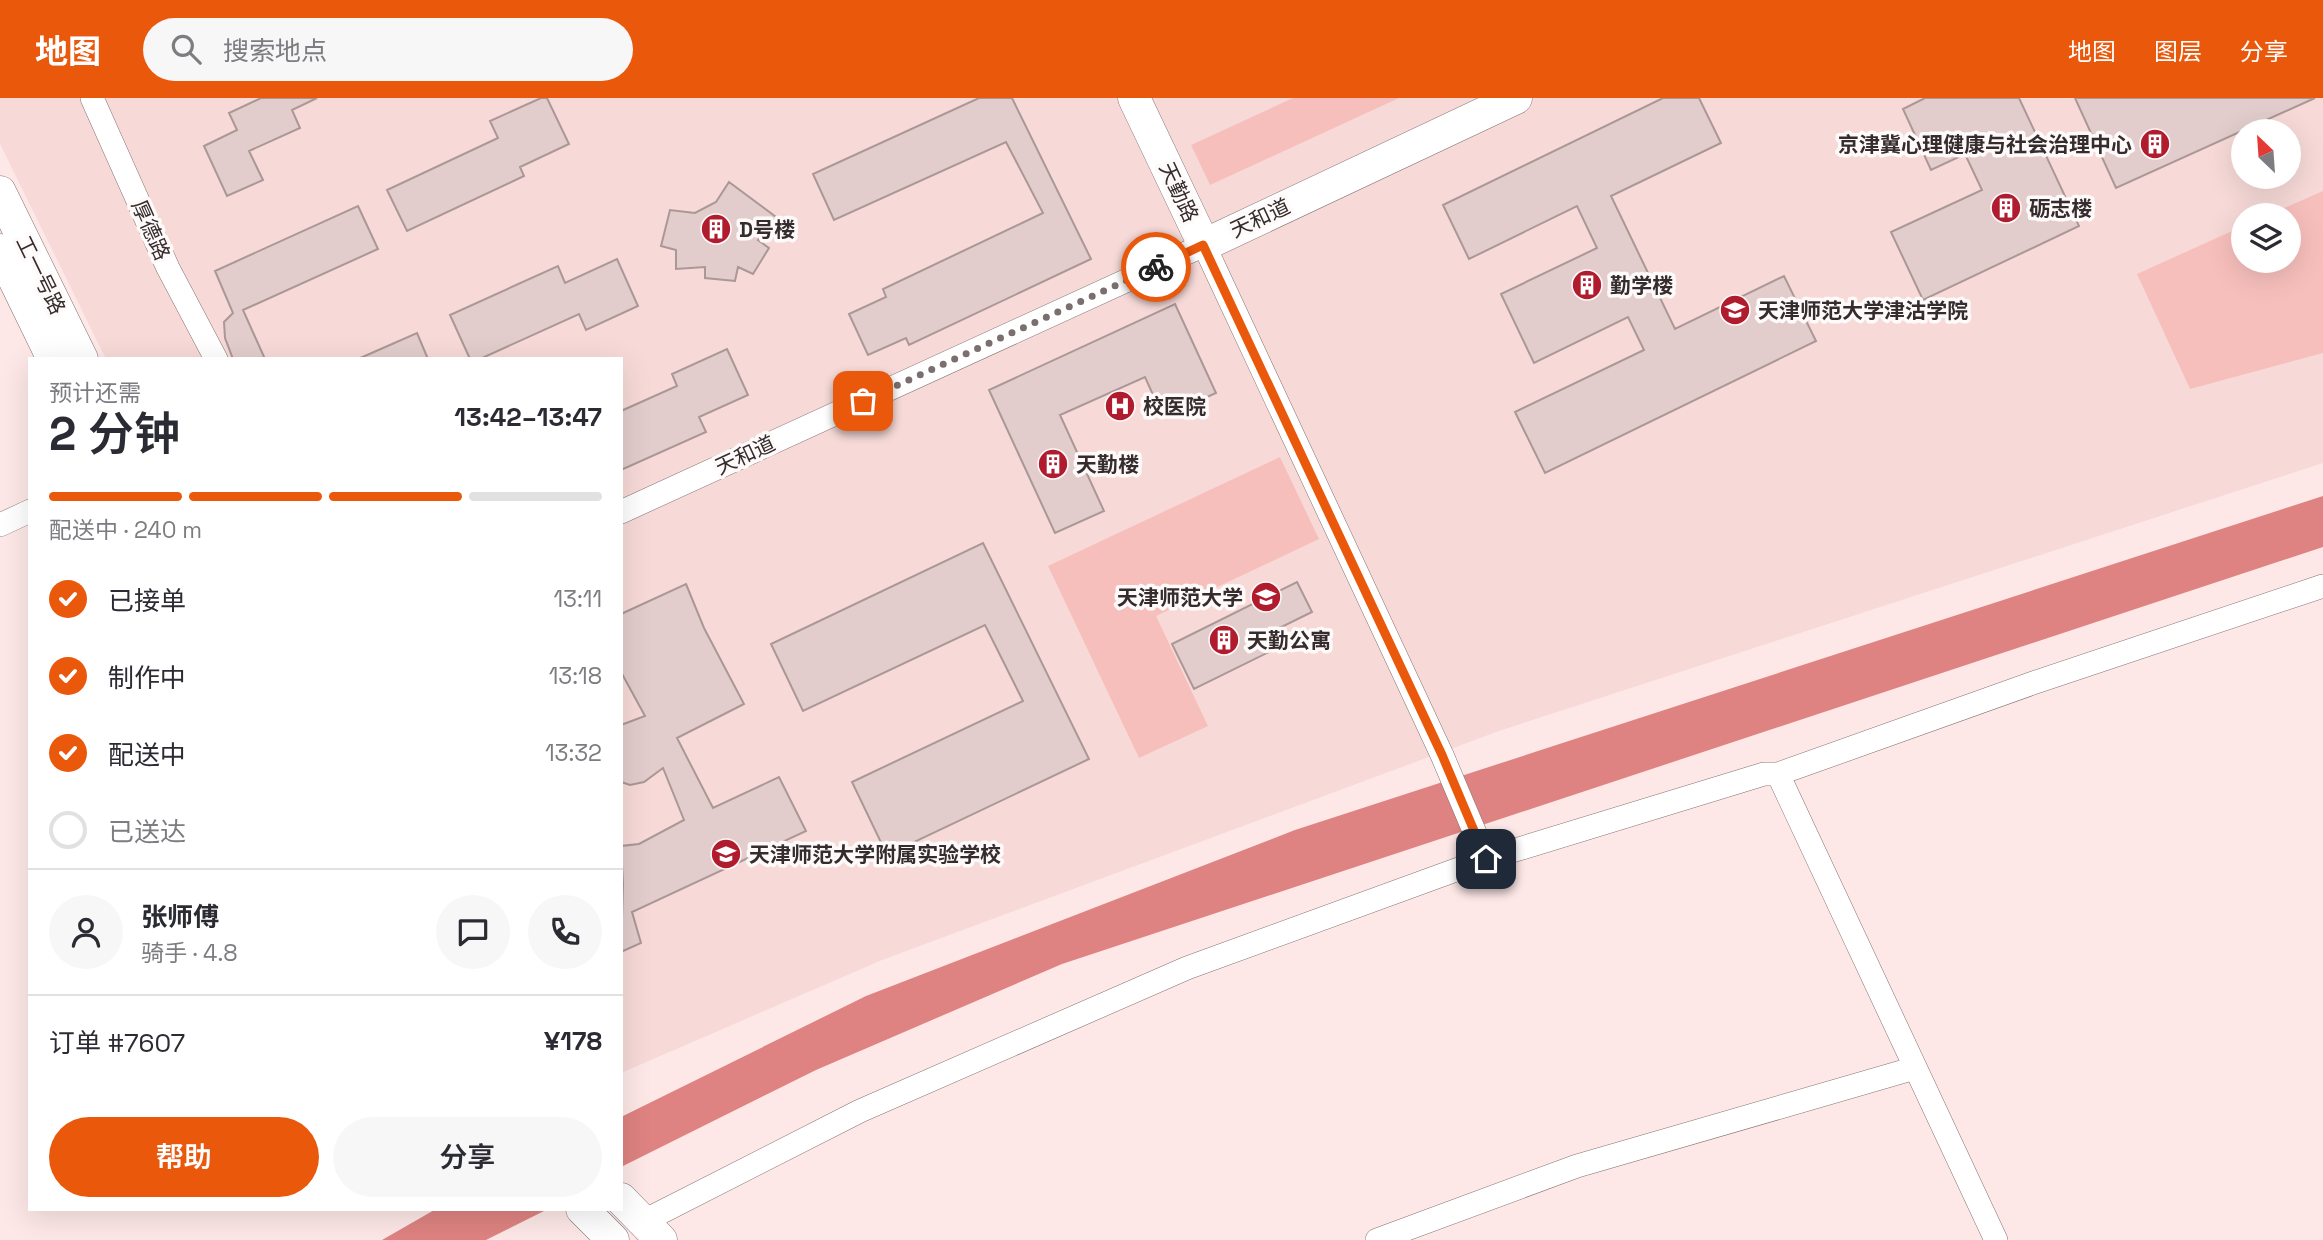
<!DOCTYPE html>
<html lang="zh">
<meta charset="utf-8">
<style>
:root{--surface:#fff;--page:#f7f7f7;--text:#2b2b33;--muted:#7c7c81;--line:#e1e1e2;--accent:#ea580c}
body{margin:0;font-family:"Space Grotesk","Noto Sans SC",sans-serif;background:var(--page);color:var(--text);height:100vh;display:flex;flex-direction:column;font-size:26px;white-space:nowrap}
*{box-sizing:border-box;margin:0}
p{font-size:23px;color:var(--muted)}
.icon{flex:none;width:38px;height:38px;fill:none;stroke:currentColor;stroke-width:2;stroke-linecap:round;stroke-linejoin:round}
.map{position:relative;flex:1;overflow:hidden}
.side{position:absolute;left:28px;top:259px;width:595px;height:854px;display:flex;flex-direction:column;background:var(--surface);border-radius:0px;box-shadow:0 7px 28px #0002}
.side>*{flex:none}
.needle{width:46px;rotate:335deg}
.buttons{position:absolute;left:2231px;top:21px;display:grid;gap:14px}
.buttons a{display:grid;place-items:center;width:70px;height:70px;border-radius:50%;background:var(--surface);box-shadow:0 7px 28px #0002;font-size:35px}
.pin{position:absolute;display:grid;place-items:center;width:60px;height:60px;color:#fff;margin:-30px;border-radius:14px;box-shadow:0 4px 10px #0006}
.courier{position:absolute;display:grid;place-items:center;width:70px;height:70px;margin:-35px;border:5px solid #ea580c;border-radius:50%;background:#fff;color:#222;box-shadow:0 2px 9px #0007}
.headline em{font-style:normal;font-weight:600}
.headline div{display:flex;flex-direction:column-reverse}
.headline{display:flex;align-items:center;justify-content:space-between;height:119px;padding:0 21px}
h1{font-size:46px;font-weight:600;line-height:52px}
.bar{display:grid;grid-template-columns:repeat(4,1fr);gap:10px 7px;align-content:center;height:84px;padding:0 21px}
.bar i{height:9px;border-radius:5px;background:var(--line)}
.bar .selected{background:var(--accent)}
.bar p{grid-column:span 4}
.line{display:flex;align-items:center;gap:18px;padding:0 21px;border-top:2px solid var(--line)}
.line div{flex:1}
.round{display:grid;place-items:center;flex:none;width:74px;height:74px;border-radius:37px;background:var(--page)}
ol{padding:0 21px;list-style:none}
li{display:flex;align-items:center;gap:21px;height:77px}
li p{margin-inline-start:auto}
li .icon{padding:7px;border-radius:50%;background:var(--accent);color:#fff;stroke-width:4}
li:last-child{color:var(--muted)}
li i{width:38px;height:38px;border:4px solid var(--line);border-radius:50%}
.cta{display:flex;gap:14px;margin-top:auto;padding:14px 21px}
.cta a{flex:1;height:80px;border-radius:42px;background:var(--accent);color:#fff;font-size:28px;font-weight:600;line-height:80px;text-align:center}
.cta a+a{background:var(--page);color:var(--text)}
header{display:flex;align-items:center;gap:42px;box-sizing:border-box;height:98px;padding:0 35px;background:var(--accent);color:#fff}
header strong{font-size:33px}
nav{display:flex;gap:38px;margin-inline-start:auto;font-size:24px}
.search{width:490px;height:63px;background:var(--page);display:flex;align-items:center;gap:18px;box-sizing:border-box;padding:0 24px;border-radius:38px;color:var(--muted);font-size:26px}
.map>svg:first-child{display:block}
.built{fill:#f7dad8;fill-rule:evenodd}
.green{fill:#f7bfbc}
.water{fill:#de8381}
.building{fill:#e2cdcc;stroke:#aa9796;stroke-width:2}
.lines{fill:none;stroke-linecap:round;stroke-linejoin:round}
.street-casing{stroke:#857372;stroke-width:24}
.secondary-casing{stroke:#857372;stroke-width:33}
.street{stroke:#fff;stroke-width:23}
.secondary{stroke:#fff;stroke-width:32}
.done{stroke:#7b6e6e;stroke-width:7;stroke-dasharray:0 12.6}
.route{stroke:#ea580c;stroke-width:9}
.labels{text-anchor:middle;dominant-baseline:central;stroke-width:7;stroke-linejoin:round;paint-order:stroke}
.poi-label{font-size:21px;font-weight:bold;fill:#352d2d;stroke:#fefaf9;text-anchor:start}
.street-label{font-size:21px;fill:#352d2d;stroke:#fefaf9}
</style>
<header>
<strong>地图</strong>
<div class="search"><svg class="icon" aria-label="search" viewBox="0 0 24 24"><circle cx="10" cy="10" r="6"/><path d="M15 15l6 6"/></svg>搜索地点</div>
<nav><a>地图</a><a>图层</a><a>分享</a></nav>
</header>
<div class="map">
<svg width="2323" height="1142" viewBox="0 0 2323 1142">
<rect width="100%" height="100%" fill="#fde8e7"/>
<!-- built -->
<path class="built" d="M0,0H2323V365L1499,633L882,862L621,975V261H106L0,46ZM2244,33H2289V79H2244ZM2244,117H2289V163H2244Z"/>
<!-- green -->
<path class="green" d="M1293,0H1399L1210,87L1191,47Z
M2323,93V255L2190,291L2137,176L2243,128L2244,163H2289V117H2268Z
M1280,359L1319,441L1156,518L1208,628L1139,660L1048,468Z"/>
<!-- water -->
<path class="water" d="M2323,398V449L1062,866L816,972L621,1069V1019L866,898L1295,732Z
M436,1111H548L486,1142H382Z"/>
<!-- building -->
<path class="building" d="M261,0H317L292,12L300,30L249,53L263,82L227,98L204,48L237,32L229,15Z
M541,0H547L569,46L520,69L524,78L407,133L387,92L498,40L490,23Z
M979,0H1012L1091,161L909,247L906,240L868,257L849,216L886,199L883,191L1043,115L1006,44L834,122L813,76Z
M1663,0H1699L1721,45L1611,98L1675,231L1784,178L1816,243L1545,375L1515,314L1644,252L1628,219L1534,265L1501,196L1597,150L1577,108L1469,161L1443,107Z
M1925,0H2019L2079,128L1923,202L1891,134L1982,92L1965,56L1931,72L1903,11Z
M2075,0H2315L2116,90Z
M729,84L776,119L758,142L769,150L753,176L738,169L735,183L705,180V169L676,171V152L661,148L670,112L695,115L716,104Z
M358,108L378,151L243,212L265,261H233L225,240L224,224L233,215L215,173Z
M617,161L638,208L586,232L579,216L480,261H470L450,217L558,168L565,185Z
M1175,206L1216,295L1163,319L1145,279L1060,317L1104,413L1055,435L989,292Z
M417,235L428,261H358Z
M727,251L748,297L699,319L706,334L621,372V313L677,288L672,276Z
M983,445L1089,661L887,757L852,684L1023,603L985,527L803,613L771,546Z
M1297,484L1312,514L1265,537L1273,552L1194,591L1172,546Z
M686,486L704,530L744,606L677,640L713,710L779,679L806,733L632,814L641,845L621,854L623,786L621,748L639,746L684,722L663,670L644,684L630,687L621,684V627L645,618L621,574V516Z"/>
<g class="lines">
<!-- street casing -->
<g class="street-casing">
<path id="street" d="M92,0L168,170L216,261
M621,414L1204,147L1442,657L1486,761
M0,427L30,413
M1778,676L1996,1142
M644,1123L860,1013L1187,870L1486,761L1764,676H1778L2033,585L2323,488
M1377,1142L1577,1068L1915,970"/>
</g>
<!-- secondary casing -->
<g class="secondary-casing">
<path id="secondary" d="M1134,0L1204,147L1516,0
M0,94L82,261
M0,152L53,261
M621,1101L661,1142
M582,1111L613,1142"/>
</g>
<!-- street -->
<use href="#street" class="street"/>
<!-- secondary -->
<use href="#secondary" class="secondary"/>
</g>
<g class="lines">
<!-- done -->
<path class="done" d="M863,303L1156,169"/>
<!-- route -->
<path class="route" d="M1156,169L1203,147L1442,657L1486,761"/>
</g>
<!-- icons -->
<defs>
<g id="building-disc" transform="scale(1.575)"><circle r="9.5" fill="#b01c2e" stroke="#fefaf9"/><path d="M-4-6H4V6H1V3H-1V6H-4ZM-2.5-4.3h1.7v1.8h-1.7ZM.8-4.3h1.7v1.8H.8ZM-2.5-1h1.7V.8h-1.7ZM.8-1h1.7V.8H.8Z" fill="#fff"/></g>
<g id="university-disc" transform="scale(1.575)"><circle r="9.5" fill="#b01c2e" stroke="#fefaf9"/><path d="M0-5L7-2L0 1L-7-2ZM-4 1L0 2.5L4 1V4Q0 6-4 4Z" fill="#fff"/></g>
<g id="hospital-disc" transform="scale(1.575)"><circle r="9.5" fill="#b01c2e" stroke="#fefaf9"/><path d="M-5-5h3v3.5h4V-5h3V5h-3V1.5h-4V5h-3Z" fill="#fff"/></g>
<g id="school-disc" transform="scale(1.575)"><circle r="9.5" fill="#b01c2e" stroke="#fefaf9"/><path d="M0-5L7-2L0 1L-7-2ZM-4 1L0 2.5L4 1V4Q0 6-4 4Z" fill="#fff"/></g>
</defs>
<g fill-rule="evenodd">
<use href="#building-disc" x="2155" y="46"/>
<use href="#building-disc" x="2006" y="110"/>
<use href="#building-disc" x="716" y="131"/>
<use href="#building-disc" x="1587" y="187"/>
<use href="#university-disc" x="1735" y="212"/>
<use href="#hospital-disc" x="1120" y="308"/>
<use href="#building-disc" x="1053" y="366"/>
<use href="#university-disc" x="1266" y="499"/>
<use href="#building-disc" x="1224" y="542"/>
<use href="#school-disc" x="726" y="756"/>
</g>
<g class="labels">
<!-- poi labels -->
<g class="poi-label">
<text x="2132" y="46" text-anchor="end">京津冀心理健康与社会治理中心</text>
<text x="2029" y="110">砺志楼</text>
<text x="739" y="131">D号楼</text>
<text x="1610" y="187">勤学楼</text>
<text x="1758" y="212">天津师范大学津沽学院</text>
<text x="1143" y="308">校医院</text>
<text x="1076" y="366">天勤楼</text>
<text x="1243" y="499" text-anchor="end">天津师范大学</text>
<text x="1247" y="542">天勤公寓</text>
<text x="749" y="756">天津师范大学附属实验学校</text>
</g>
<!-- street labels -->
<g class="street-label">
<text transform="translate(1179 94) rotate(65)">天勤路</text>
<text transform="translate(1260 120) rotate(-25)">天和道</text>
<text transform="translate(151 132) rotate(66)">厚德路</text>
<text transform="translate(41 177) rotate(64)">工一号路</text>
<text transform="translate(745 357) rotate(-25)">天和道</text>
</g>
</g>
</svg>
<div class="buttons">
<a><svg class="needle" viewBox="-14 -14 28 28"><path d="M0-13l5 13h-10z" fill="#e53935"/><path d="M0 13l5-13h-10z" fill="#7c7c81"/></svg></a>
<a><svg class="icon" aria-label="layers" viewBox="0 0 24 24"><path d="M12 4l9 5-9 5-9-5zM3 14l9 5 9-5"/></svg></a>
</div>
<div class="pin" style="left:863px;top:303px;background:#ea580c"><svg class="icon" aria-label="bag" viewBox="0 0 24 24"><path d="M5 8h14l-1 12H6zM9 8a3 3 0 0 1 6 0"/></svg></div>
<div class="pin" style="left:1486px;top:761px;background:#1f2937"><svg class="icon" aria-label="home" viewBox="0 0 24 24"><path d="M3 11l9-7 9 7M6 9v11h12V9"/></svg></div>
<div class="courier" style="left:1156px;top:169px"><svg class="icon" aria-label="bike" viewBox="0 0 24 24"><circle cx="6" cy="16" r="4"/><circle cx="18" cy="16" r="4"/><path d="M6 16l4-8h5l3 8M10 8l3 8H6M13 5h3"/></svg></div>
<section class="side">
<div class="headline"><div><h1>2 分钟</h1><p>预计还需</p></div><em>13:42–13:47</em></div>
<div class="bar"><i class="selected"></i><i class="selected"></i><i class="selected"></i><i></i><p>配送中 · 240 m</p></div>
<ol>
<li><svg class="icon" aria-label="check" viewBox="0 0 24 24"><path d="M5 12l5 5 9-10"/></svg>已接单<p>13:11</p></li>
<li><svg class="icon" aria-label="check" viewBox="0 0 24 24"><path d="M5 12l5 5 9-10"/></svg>制作中<p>13:18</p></li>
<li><svg class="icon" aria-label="check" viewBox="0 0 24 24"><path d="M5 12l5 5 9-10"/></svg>配送中<p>13:32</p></li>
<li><i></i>已送达</li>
</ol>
<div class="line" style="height:126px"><a class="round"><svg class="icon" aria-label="person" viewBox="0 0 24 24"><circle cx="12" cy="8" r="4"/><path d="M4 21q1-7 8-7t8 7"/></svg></a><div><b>张师傅</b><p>骑手 · 4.8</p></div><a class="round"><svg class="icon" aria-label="chat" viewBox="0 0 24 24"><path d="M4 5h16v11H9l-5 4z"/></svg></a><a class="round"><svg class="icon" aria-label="phone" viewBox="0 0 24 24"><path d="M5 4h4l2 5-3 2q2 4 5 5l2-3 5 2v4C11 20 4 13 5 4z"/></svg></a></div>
<div class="line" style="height:91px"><div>订单 #7607</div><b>¥178</b></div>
<div class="cta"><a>帮助</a><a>分享</a></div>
</section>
</div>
